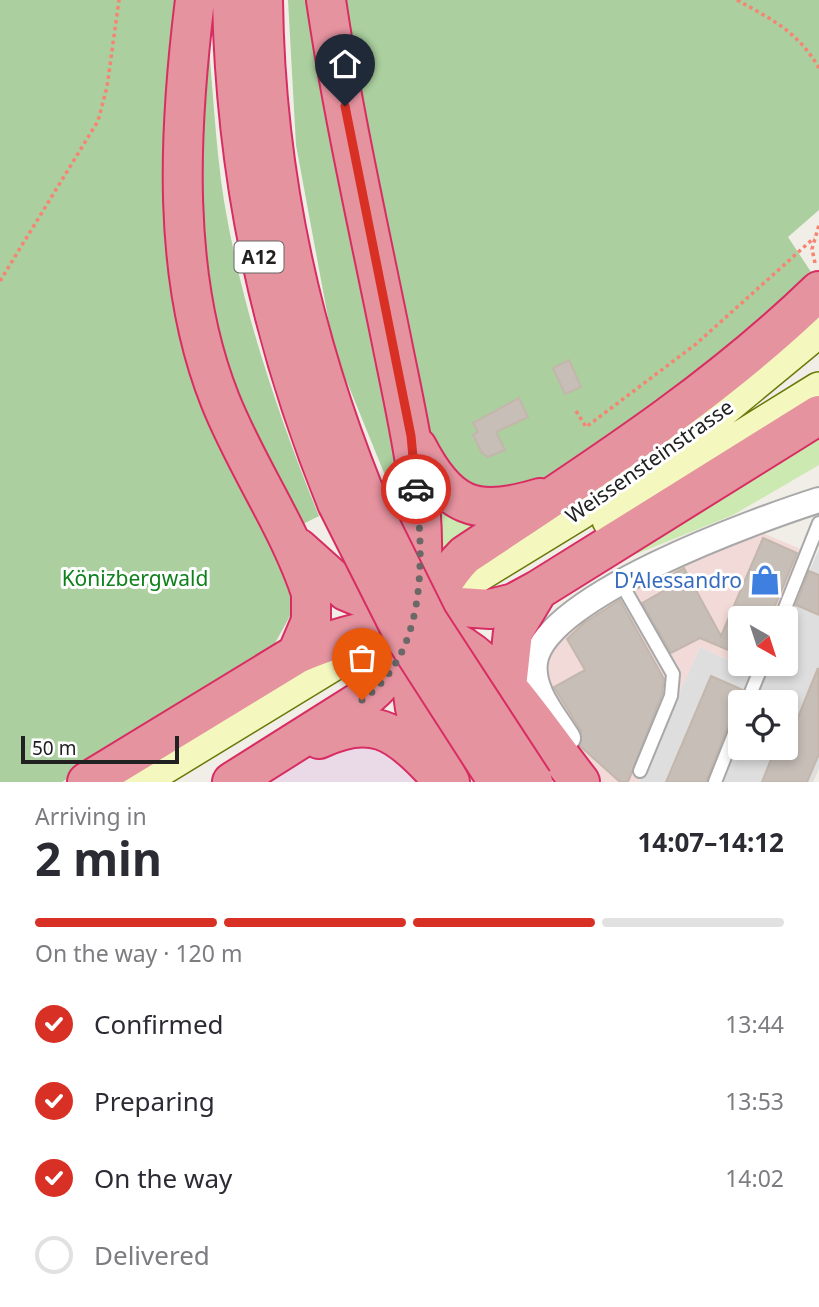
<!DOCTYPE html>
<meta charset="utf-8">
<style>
:root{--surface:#fff;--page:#f7f7f7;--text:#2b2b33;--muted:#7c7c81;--line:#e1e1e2;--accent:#d93025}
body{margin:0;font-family:"Noto Sans",sans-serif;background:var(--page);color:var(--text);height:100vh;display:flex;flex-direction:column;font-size:26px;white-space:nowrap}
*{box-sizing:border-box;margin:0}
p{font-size:23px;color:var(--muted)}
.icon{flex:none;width:38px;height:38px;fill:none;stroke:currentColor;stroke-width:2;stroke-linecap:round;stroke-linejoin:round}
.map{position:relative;height:782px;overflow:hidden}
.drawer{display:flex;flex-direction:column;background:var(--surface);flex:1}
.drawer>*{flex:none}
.needle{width:46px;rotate:141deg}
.fabs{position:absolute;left:728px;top:606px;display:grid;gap:14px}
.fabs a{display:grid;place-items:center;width:70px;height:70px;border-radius:7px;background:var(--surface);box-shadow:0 4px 10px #0003;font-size:35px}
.scale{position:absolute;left:21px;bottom:18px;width:158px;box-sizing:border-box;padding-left:7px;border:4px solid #212121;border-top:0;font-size:19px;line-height:24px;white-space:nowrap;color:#212121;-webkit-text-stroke:5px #fff;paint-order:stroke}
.pin{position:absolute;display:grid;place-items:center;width:60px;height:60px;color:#fff;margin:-72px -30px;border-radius:50% 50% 50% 0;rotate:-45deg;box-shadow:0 0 7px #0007}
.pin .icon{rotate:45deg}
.courier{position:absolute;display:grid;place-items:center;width:70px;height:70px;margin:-35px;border:5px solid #d93025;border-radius:50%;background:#fff;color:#222;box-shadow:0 2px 9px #0007}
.headline em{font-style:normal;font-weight:700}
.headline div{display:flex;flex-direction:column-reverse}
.headline{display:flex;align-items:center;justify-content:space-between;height:119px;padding:0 35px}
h1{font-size:46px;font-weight:700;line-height:52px}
.bar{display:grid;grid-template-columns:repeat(4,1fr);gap:10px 7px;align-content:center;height:84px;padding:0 35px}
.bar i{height:9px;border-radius:5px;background:var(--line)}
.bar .active{background:var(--accent)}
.bar p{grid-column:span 4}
ol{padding:0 35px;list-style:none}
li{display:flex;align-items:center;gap:21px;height:77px}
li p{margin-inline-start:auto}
li .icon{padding:7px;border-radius:50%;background:var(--accent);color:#fff;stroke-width:4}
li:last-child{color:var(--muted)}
li i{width:38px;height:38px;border:4px solid var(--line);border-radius:50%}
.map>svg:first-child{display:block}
.residential{fill:#dfdede;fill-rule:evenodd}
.commercial{fill:#f1dad8}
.industrial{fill:#eadae7}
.grass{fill:#cbe9b0}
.forest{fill:#abcf9e}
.building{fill:#c6beb7;stroke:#c3b6ab;stroke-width:2}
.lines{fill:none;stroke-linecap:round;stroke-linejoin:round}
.lane-casing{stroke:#a8a8a8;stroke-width:16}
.street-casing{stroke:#a8a8a8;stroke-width:28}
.secondary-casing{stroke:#6a7908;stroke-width:38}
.highway-casing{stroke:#d82d63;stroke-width:42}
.path{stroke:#f78473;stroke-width:3.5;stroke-dasharray:3.5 3.5;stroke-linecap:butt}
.lane{stroke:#fff;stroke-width:12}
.street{stroke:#fff;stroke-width:24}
.secondary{stroke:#f4f8bf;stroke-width:35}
.highway{stroke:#e693a0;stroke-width:38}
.highway-bridge-casing{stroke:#d82d63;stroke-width:42;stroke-linecap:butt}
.highway-bridge{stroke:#e693a0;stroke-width:38}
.done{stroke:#6a6967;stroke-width:7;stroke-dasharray:0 12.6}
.route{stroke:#d93025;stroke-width:9}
.labels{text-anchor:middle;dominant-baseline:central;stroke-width:6;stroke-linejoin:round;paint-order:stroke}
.shield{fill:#fff;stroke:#646464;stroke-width:2}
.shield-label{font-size:19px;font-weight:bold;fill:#212121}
.street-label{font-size:21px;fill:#212121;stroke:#fff}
.park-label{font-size:21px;fill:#0f801b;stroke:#fff}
.shop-label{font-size:21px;fill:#366cbe;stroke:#fff;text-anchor:end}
</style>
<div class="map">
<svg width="819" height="782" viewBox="0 0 819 782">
<rect width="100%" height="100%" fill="#f1eee8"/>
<!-- residential -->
<path class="residential" d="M819,549V769L813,782H639L700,647L763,676L769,663H786V624ZM740,702H786V747H740Z"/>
<!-- commercial -->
<path class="commercial" d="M758,531L803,550L774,618H740V663H754L751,670L700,647L639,782H602L583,757L543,685L548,644L653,572Z"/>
<!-- industrial -->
<path class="industrial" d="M441,719L489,782H246L273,765Z"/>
<!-- grass -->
<path class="grass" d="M819,433V465L733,515L619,561Z
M427,492L495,517L450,553L434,547Z"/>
<!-- forest -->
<path class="forest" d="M0,0H179L218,434L226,462L242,493L281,559L290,593V616L274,645L234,676L62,782H0Z
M288,0H314L405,495L389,485L334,350L296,145Z
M346,0H819V210L788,237L815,278L600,452L494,503L446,479L417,407L368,156Z
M207,27C213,85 215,143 224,201C242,309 278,415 319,516L301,525L235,400L197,242Z"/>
<!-- building -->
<path class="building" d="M569,360L581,387L565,394L553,368Z
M519,398L528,417L496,432L505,450L488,457L482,453L473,435L478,432L473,423Z
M763,538L797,553L770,618H740V655L700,638L671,653L642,603L665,590L660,581L684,568L721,636Z
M809,571L819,575V615L796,605Z
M620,600L664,679L662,694L628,782H620L580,746L581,731L554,687L585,670L567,639L584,623Z
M818,668L819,754L807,782H762L776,747H786Z
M711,676L743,690L739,705L732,716L706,782H666Z"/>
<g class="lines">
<!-- lane casing -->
<g class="lane-casing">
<path id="lane" d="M621,583L673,674L671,696L640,771
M781,618L819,523
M747,702L763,663
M715,782L740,719"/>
</g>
<!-- street casing -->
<g class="street-casing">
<path id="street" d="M568,738C554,715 531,690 535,662C544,596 759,519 819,500"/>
</g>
<!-- secondary casing -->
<g class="secondary-casing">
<path id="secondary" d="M610,520L819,390
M470,579L581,511L675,448L819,329
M138,782L356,649"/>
</g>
<!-- highway casing -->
<g class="highway-casing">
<path id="highway" d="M195,0C179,129 171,277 220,400C246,466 289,526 311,593V621L297,654
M232,0C236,178 270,338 337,503
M263,0C265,172 300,333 364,492
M417,447C448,507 475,518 540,498
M298,548L346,591L370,601L490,609L514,603L538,590
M507,687L513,632L538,590L819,415
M319,739C371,714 397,731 433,770
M87,782L297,654C460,584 490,667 580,782
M232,782L362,700C405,670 420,608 422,558C424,487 406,413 392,343C369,229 343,115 326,0
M450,782C440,763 428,745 420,725C399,673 427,592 465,555C588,473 712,395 819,291"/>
</g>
<!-- path -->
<path class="path" d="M737,0C773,20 798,32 819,68
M815,263L812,249L819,225
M0,281L98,121L107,87L119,0
M576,411L586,427L696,344L814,238"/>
<!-- lane -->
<use href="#lane" class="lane"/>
<!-- street -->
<use href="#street" class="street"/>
<!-- secondary -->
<use href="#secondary" class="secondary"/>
<!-- highway -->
<use href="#highway" class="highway"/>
<!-- highway-bridge casing -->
<g class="highway-bridge-casing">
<path id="highway-bridge" d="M364,492L428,621L533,782
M337,503L404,636L498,782"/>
</g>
<!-- highway-bridge -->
<use href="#highway-bridge" class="highway-bridge"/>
</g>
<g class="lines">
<!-- done -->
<path class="done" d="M362,700C427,654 424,559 416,489"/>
<!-- route -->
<path class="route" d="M345,106L411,436L416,489"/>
</g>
<!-- icons -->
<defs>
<g id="shop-bare" transform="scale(2.415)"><path d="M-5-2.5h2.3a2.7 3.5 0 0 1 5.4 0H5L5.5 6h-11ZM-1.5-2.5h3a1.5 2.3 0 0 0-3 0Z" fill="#3f7fe0" stroke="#fff" stroke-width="2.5" paint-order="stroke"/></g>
</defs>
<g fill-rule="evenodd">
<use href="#shop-bare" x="765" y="580"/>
</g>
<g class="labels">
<!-- shield labels -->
<rect class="shield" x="234.5" y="241.5" width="49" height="31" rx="5"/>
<g class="shield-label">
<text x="259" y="257">A12</text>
</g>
<!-- street labels -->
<g class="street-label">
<text transform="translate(649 461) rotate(-35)">Weissensteinstrasse</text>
</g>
<!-- park labels -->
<g class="park-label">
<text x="135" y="578">Könizbergwald</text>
</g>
<!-- shop labels -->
<g class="shop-label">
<text x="742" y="580">D'Alessandro</text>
</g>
</g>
</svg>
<div class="fabs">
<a><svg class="needle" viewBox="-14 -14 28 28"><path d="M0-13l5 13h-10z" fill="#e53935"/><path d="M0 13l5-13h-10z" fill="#7c7c81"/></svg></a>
<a><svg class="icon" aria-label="locate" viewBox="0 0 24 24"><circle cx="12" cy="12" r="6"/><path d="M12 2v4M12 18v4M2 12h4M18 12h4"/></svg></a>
</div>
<div class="scale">50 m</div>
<div class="pin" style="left:362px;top:700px;background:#ea580c"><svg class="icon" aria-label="bag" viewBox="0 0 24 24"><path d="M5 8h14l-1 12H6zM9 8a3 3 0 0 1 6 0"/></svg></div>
<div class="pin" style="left:345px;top:106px;background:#1f2937"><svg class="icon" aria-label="home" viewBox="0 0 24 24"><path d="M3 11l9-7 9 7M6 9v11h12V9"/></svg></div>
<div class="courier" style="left:416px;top:489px"><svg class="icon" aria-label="car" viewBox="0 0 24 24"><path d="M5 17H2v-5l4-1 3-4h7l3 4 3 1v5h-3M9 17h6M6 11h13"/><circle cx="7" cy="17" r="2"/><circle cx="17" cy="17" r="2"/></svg></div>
</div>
<section class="drawer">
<div class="headline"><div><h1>2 min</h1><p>Arriving in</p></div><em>14:07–14:12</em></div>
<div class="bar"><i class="active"></i><i class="active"></i><i class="active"></i><i></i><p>On the way · 120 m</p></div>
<ol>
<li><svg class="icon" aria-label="check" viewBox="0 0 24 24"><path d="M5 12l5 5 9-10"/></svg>Confirmed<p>13:44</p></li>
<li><svg class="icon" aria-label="check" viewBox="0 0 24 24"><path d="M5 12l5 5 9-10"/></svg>Preparing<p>13:53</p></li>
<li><svg class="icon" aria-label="check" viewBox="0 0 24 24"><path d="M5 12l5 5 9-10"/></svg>On the way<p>14:02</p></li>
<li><i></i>Delivered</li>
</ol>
</section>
